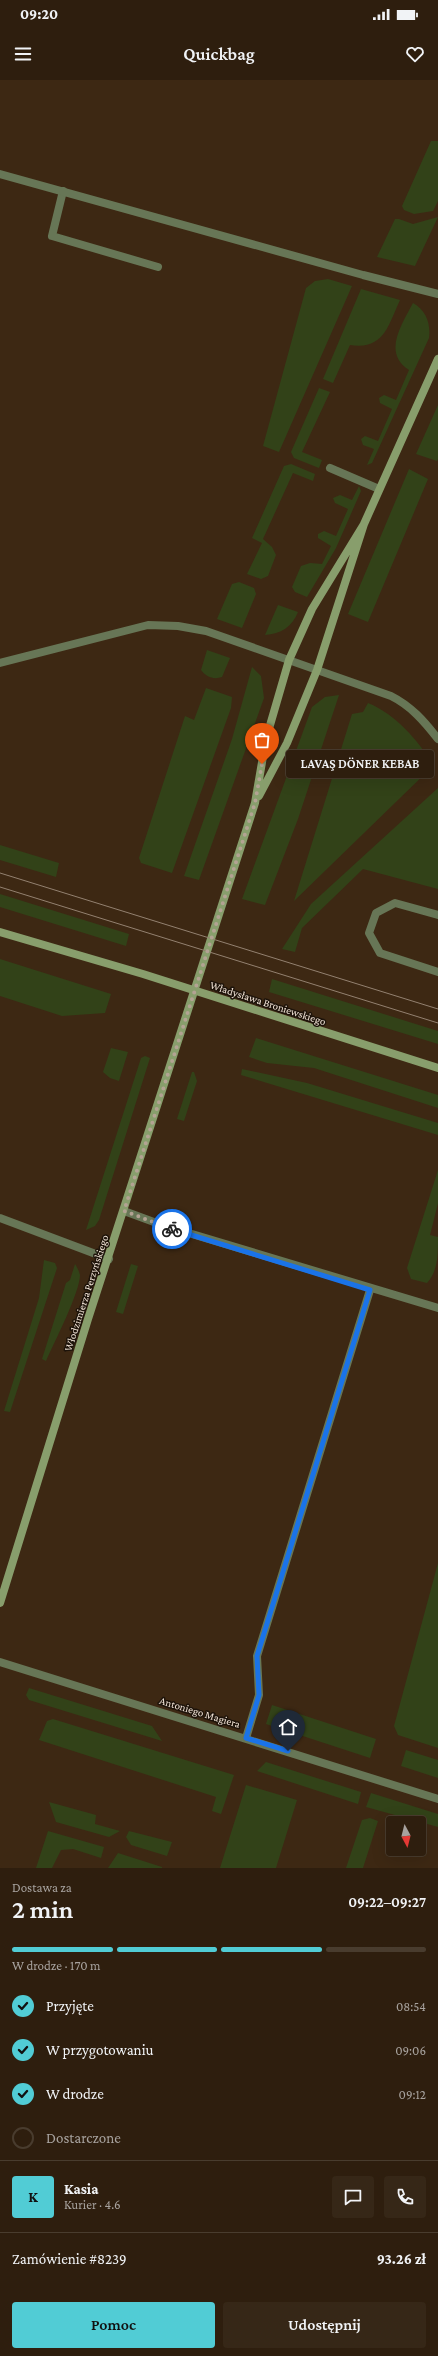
<!DOCTYPE html>
<html lang="pl">
<meta charset="utf-8">
<style>
:root{--surface:#2e1e0e;--page:#362717;--text:#f1f3f6;--muted:#a7a29e;--line:#493c2e;--accent:#51ccd5}
body{margin:0;font-family:"Crimson Pro",serif;background:var(--page);color:var(--text);height:100vh;display:flex;flex-direction:column;font-size:15px;white-space:nowrap}
*{box-sizing:border-box;margin:0}
p{font-size:13px;color:var(--muted)}
.icon{flex:none;width:22px;height:22px;fill:none;stroke:currentColor;stroke-width:2;stroke-linecap:round;stroke-linejoin:round}
.map{position:relative;height:1788px;overflow:hidden}
.drawer{display:flex;flex-direction:column;background:var(--surface);flex:1}
.drawer>*{flex:none}
.needle{width:26px;rotate:173deg}
.tools{position:absolute;left:386px;top:1736px;display:grid;gap:8px}
.tools a{display:grid;place-items:center;width:40px;height:40px;border-radius:4px;background:var(--surface);box-shadow:0 4px 16px #0002,0 0 0 1px var(--line);font-size:20px}
.pin{position:absolute;display:grid;place-items:center;width:34px;height:34px;color:#fff;margin:-41px -17px;border-radius:50% 50% 50% 0;rotate:-45deg;box-shadow:0 0 4px #0007}
.pin .icon{rotate:45deg}
.courier{position:absolute;display:grid;place-items:center;width:40px;height:40px;margin:-20px;border:3px solid #1a73e8;border-radius:50%;background:#fff;color:#222;box-shadow:0 1px 5px #0007}
.bubble{position:absolute;height:28px;border-radius:4px;background:var(--surface);box-shadow:0 4px 16px #0002,0 0 0 1px var(--line);font-size:13px;font-weight:600;line-height:28px;text-align:center}
.headline em{font-style:normal;font-weight:600}
.headline div{display:flex;flex-direction:column-reverse}
.headline{display:flex;align-items:center;justify-content:space-between;height:68px;padding:0 12px}
h1{font-size:26px;font-weight:600;line-height:30px}
.bar{display:grid;grid-template-columns:repeat(4,1fr);gap:6px 4px;align-content:center;height:48px;padding:0 12px}
.bar i{height:5px;border-radius:3px;background:var(--line)}
.bar .current{background:var(--accent)}
.bar p{grid-column:span 4}
.line{display:flex;align-items:center;gap:10px;padding:0 12px;border-top:1px solid var(--line)}
.line div{flex:1}
.round{display:grid;place-items:center;flex:none;width:42px;height:42px;border-radius:4px;background:var(--page)}
ol{padding:0 12px;list-style:none}
li{display:flex;align-items:center;gap:12px;height:44px}
li p{margin-inline-start:auto}
li .icon{padding:4px;border-radius:50%;background:var(--accent);color:#111;stroke-width:4}
li:last-child{color:var(--muted)}
li i{width:22px;height:22px;border:2px solid var(--line);border-radius:50%}
.primary-button{display:flex;gap:8px;margin-top:auto;padding:8px 12px}
.primary-button a{flex:1;height:46px;border-radius:4px;background:var(--accent);color:#111;font-size:16px;font-weight:600;line-height:46px;text-align:center}
.primary-button a+a{background:var(--page);color:var(--text)}
.status{display:flex;justify-content:space-between;align-items:center;height:28px;padding:0 20px;background:var(--surface);direction:ltr}
.status svg{height:11px;fill:currentColor}
header{display:flex;justify-content:space-between;align-items:center;height:52px;padding:0 12px;background:var(--surface);font-size:18px;font-weight:600}
.map>svg:first-child{display:block}
.green{fill:#324218}
.lines{fill:none;stroke-linecap:round;stroke-linejoin:round}
.lane{stroke:#677656;stroke-width:8}
.street{stroke:#677656;stroke-width:8}
.secondary{stroke:#889e6c;stroke-width:8}
.tram{stroke:#938170;stroke-width:1}
.done{stroke:#b3a393;stroke-width:4;stroke-dasharray:0 7.2}
.route{stroke:#1a73e8;stroke-width:5}
.labels{text-anchor:middle;dominant-baseline:central;stroke-width:3;stroke-linejoin:round;paint-order:stroke}
.street-label{font-size:11px;fill:#f3e5d8;stroke:#1d130a}
</style>
<div class="status"><b>09:20</b><svg viewBox="0 0 49 12"><path d="M0 12V9h3v3zM5 12V6h3v6zM10 12V3h3v9zM15 12V0h3v12zM26 1h20v11H26zM47 4h2v5h-2z"/></svg></div>
<header><svg class="icon" aria-label="menu" viewBox="0 0 24 24"><path d="M4 6h16M4 12h16M4 18h16"/></svg>Quickbag<svg class="icon" aria-label="heart" viewBox="0 0 24 24"><path d="M12 20l-8-8c-3-5 5-10 8-4 3-6 11-1 8 4z"/></svg></header>
<div class="map">
<svg width="438" height="1788" viewBox="0 0 438 1788">
<rect width="100%" height="100%" fill="#3d2813"/>
<!-- green -->
<path class="green" d="M431,61H438V121L433,131L414,134L404,130L402,126Z
M438,137L415,186L377,177L395,139H399L413,144Z
M328,199L352,206L279,372L263,366L306,208L315,201Z
M361,209L400,220C388,246 384,270 350,265L333,303L323,299Z
M413,223C426,230 431,244 429,258L372,383L367,385L374,369L363,365L361,359L365,356L378,361L392,329L380,323L379,318L384,315L396,320L409,290C382,273 402,244 413,223Z
M319,308L330,312L302,372L322,380L319,388L294,378L291,372Z
M438,325V379L437,381L416,374Z
M291,384L315,394L313,401L293,393L263,459L272,467L276,475L268,496L261,499L247,494L262,463L252,458L284,386Z
M409,389L428,399L368,542L348,534Z
M359,406L361,411L336,468L307,517L295,512L292,507L301,486L310,483L322,484L331,466L318,458V454L324,451L336,456L348,429L335,423L333,418L340,415L352,420Z
M239,502L254,508L256,514L242,548L217,539L232,504Z
M278,525L298,532C292,547 281,554 265,555Z
M207,570L230,578L222,597C214,600 206,597 201,590Z
M252,587L261,596L264,618L199,800L184,796L232,659Z
M206,608L232,617L231,628L172,793L141,783L139,778L185,636L194,640Z
M339,615L298,739L265,825L242,819L312,627L325,617Z
M368,623C397,635 417,660 434,685L294,821L352,634L363,632Z
M438,708V809L363,789L302,848L295,872L282,869L311,824Z
M0,765L59,783L56,797L0,780Z
M0,814L129,854L126,866L0,827Z
M0,879L111,914L105,933L62,936L0,916Z
M272,899L438,951V964L269,912Z
M256,958L438,1015V1028L314,988L267,983L249,977Z
M111,968L128,972L119,1001L110,998L103,992Z
M145,976L150,978L99,1140L95,1146L86,1150L141,978Z
M242,989L307,1003L438,1043V1055L241,995Z
M192,992H194L197,1001L184,1041L177,1039Z
M438,1090V1123L430,1155L438,1157C438,1175 438,1191 427,1203L411,1199L407,1188Z
M44,1180L55,1183L57,1188L10,1332L4,1331L39,1218Z
M75,1184C77,1187 79,1191 80,1195C80,1212 54,1263 46,1281L42,1279L66,1203L70,1200Z
M131,1184L138,1186L123,1234L116,1232Z
M438,1483V1668L398,1655L394,1646Z
M29,1608L152,1646L162,1661L29,1620L26,1615Z
M272,1625L376,1659L370,1678L266,1644Z
M53,1639L234,1695L221,1734L212,1731L216,1717L39,1660L47,1641Z
M406,1670L438,1680V1698L401,1686Z
M266,1682L361,1712L358,1724L257,1691Z
M246,1705L297,1720L276,1788H220Z
M371,1713L438,1734V1747L366,1727Z
M49,1722L96,1735L95,1744L120,1751L109,1757L56,1742Z
M370,1738L378,1741L363,1788H346L362,1740Z
M48,1751L104,1767L101,1778L73,1769L61,1770L52,1788H36Z
M129,1751L172,1762L167,1776L131,1765L126,1757Z
M118,1773L162,1787V1788H108Z"/>
<g class="lines">
<!-- lane -->
<path class="lane" d="M63,111L52,156L158,187
M330,388L379,409
M0,583L148,545L178,546L206,551L391,616C411,626 424,641 438,659
M438,835L395,823L376,833L369,853L380,873L438,892
M0,1138L109,1179"/>
<!-- street -->
<path class="street" d="M0,94L363,195L438,214
M124,1131L162,1145L438,1228
M0,1582L438,1719
M246,1658L259,1615L257,1576L370,1210"/>
<!-- secondary -->
<path class="secondary" d="M259,716L287,663L317,590L364,444L438,279
M0,852L143,894L438,988
M0,1523L88,1239L255,723L266,659L289,580L312,529L364,444"/>
<!-- tram -->
<path class="tram" d="M0,793L438,929
M0,807L438,943"/>
</g>
<g class="lines">
<!-- done -->
<path class="done" d="M172,1149L124,1131L255,723L262,684"/>
<!-- route -->
<path class="route" d="M172,1149L370,1210L257,1576L259,1615L246,1658L288,1671"/>
</g>
<g class="labels">
<!-- street labels -->
<g class="street-label">
<text transform="translate(268 923) rotate(18)">Władysława Broniewskiego</text>
<text transform="translate(86 1213) rotate(-72)">Włodzimierza Perzyńskiego</text>
<text transform="translate(200 1632) rotate(17)">Antoniego Magiera</text>
</g>
</g>
</svg>
<div class="tools">
<a><svg class="needle" viewBox="-14 -14 28 28"><path d="M0-13l5 13h-10z" fill="#e53935"/><path d="M0 13l5-13h-10z" fill="#a7a29e"/></svg></a>
</div>
<div class="pin" style="left:262px;top:684px;background:#ea580c"><svg class="icon" aria-label="bag" viewBox="0 0 24 24"><path d="M5 8h14l-1 12H6zM9 8a3 3 0 0 1 6 0"/></svg></div>
<div class="pin" style="left:288px;top:1671px;background:#1f2937"><svg class="icon" aria-label="home" viewBox="0 0 24 24"><path d="M3 11l9-7 9 7M6 9v11h12V9"/></svg></div>
<div class="courier" style="left:172px;top:1149px"><svg class="icon" aria-label="bike" viewBox="0 0 24 24"><circle cx="6" cy="16" r="4"/><circle cx="18" cy="16" r="4"/><path d="M6 16l4-8h5l3 8M10 8l3 8H6M13 5h3"/></svg></div>
<div class="bubble" style="left:286px;top:670px;width:148px">LAVAŞ DÖNER KEBAB</div>
</div>
<section class="drawer">
<div class="headline"><div><h1>2 min</h1><p>Dostawa za</p></div><em>09:22–09:27</em></div>
<div class="bar"><i class="current"></i><i class="current"></i><i class="current"></i><i></i><p>W drodze · 170 m</p></div>
<ol>
<li><svg class="icon" aria-label="check" viewBox="0 0 24 24"><path d="M5 12l5 5 9-10"/></svg>Przyjęte<p>08:54</p></li>
<li><svg class="icon" aria-label="check" viewBox="0 0 24 24"><path d="M5 12l5 5 9-10"/></svg>W przygotowaniu<p>09:06</p></li>
<li><svg class="icon" aria-label="check" viewBox="0 0 24 24"><path d="M5 12l5 5 9-10"/></svg>W drodze<p>09:12</p></li>
<li><i></i>Dostarczone</li>
</ol>
<div class="line" style="height:72px"><b class="round" style="background:var(--accent);color:#111">K</b><div><b>Kasia</b><p>Kurier · 4.6</p></div><a class="round"><svg class="icon" aria-label="chat" viewBox="0 0 24 24"><path d="M4 5h16v11H9l-5 4z"/></svg></a><a class="round"><svg class="icon" aria-label="phone" viewBox="0 0 24 24"><path d="M5 4h4l2 5-3 2q2 4 5 5l2-3 5 2v4C11 20 4 13 5 4z"/></svg></a></div>
<div class="line" style="height:52px"><div>Zamówienie #8239</div><b>93.26 zł</b></div>
<div class="primary-button"><a>Pomoc</a><a>Udostępnij</a></div>
</section>
